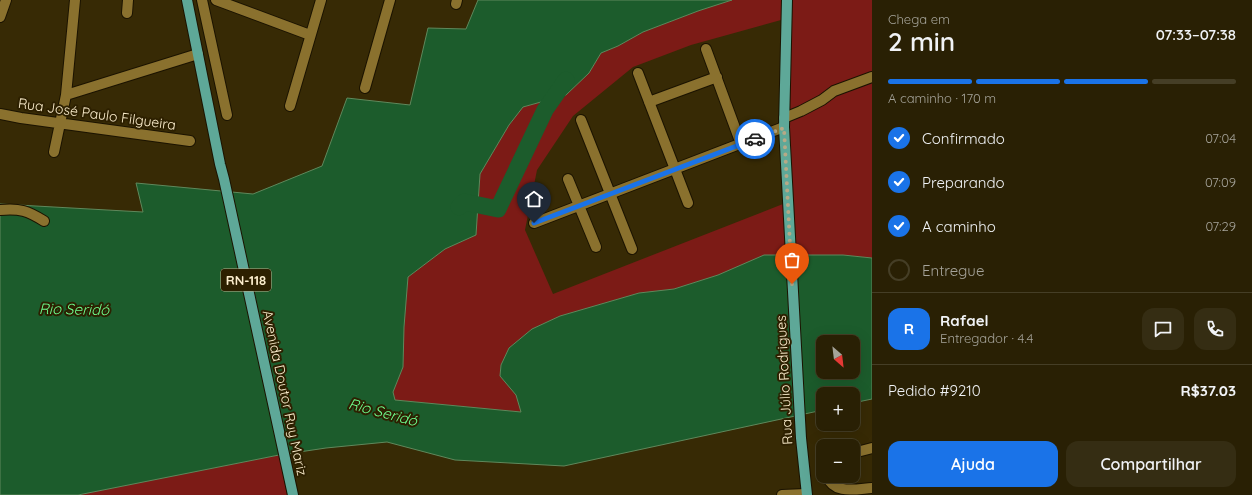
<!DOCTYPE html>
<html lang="pt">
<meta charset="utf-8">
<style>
:root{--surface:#292004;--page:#352d13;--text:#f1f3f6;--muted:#a5a39a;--line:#453e26;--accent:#1a73e8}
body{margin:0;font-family:Quicksand,sans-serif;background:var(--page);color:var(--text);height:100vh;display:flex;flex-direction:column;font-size:15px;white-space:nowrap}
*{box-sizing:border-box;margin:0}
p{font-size:13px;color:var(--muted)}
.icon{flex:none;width:22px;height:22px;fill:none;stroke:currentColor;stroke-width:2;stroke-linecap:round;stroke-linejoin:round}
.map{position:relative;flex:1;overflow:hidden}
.panel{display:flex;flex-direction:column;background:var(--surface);width:380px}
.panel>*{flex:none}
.needle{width:26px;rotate:152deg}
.controls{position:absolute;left:816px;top:335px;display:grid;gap:8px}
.controls a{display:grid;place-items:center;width:44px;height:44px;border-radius:8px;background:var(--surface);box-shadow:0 4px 16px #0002,0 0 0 1px var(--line);font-size:20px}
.pin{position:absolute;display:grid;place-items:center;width:34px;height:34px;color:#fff;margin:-41px -17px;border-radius:50% 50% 50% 0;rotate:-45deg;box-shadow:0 0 4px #0007}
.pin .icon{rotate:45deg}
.courier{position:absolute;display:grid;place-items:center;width:40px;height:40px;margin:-20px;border:3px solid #1a73e8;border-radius:50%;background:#fff;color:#222;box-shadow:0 1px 5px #0007}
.head em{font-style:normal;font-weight:600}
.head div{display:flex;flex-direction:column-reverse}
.head{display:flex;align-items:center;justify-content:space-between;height:68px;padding:0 16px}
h1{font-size:26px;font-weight:600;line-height:30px}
.bar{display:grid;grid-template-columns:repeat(4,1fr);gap:6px 4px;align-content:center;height:48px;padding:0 16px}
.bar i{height:5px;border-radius:3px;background:var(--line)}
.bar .current{background:var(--accent)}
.bar p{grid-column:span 4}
.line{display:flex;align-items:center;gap:10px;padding:0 16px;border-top:1px solid var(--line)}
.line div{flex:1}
.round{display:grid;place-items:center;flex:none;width:42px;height:42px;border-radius:12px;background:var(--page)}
ol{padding:0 16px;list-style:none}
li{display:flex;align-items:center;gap:12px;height:44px}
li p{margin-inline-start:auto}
li .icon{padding:4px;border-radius:50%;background:var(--accent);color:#fff;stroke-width:4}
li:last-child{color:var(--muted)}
li i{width:22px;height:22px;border:2px solid var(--line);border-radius:50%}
.primary-button{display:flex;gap:8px;margin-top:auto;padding:8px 16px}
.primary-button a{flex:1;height:46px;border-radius:12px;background:var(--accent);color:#fff;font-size:16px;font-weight:600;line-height:46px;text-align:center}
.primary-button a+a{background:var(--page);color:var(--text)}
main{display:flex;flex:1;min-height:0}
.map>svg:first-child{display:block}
.green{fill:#7c1b16;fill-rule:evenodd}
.water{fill:#1c5c2c;stroke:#5f885c;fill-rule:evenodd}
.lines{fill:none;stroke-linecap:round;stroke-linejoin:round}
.river{stroke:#1c5c2c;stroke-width:17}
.minor-casing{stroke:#1b1301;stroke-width:12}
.major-casing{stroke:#1b1301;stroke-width:12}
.minor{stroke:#8a712e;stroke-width:10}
.major{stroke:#5ea898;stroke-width:10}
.done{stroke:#b6a986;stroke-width:4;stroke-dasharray:0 7.2}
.route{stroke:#1a73e8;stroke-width:5}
.labels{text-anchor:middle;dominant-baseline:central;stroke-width:4;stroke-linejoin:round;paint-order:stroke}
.shield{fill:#2d2000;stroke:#bdb08f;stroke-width:1}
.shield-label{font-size:13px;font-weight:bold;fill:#fbedcc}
.street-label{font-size:14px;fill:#fbedcc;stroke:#2d2000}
.water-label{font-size:15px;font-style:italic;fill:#6eff8f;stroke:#2d2000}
</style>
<main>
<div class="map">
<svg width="872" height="495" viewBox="0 0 872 495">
<rect width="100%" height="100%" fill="#372a05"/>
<!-- green -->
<path class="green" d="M732,0H872V258L843,255L718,275L674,289L639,293L560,316L532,329L509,348L501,365L500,376L517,395L522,412L395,400L393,392L403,367L404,327L408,277L445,249L476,235L480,174L509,125L523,107L566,95L589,73L601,53L618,46L643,32L698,11ZM781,20L783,204L553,294L525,230L537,170L573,116L633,67L691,45Z
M279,455L287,495H78Z"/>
<!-- water -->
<path class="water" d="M478,0H732L698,11L643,32L618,46L601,53L589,73L566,95L523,107L509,125L480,174L476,235L445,249L408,277L404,327L403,367L393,392L395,400L521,412L516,395L500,376L501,365L509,348L532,329L560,316L639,293L674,289L718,275L764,255H843L872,258V399L853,403V394H823V410L564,466L455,460L387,442L326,448L279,455L78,495H0V204L143,212L136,183L253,194L322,166L347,98L410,105L428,28L466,29ZM823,342H853V372H823Z"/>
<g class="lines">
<!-- river -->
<path class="river" d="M459,207L464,202L498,209L545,110L566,80"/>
<!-- minor casing -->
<g class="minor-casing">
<path id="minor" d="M202,0L227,115
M216,0L310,35
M456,4L457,0
M127,13L128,0
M0,17L6,0
M706,49L741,144
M638,73L688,203
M365,88L390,0
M66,95L198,54
M649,102L717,77
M290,106L321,0
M0,114L21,118L190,141
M784,118L801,111L822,100L834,91L872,77
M581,120L632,249
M54,152L66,95L75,0
M568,179L596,247
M0,210C20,208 28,211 44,221
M534,223L784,127
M853,453L872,448
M827,476C834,495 856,489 872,488
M782,495L806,494"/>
</g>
<!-- major casing -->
<g class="major-casing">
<path id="major" d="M187,0L220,164L224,179L293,495
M787,0L784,127L801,438L807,495"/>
</g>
<!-- minor -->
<use href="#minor" class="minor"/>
<!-- major -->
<use href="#major" class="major"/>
</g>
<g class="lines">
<!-- done -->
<path class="done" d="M755,139L784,128L792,284"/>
<!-- route -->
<path class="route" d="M534,223L755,139"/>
</g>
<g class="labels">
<!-- shield labels -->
<rect class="shield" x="221" y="269" width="50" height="22" rx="3"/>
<g class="shield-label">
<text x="246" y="280">RN-118</text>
</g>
<!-- street labels -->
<g class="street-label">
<text transform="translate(97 114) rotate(8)">Rua José Paulo Filgueira</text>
<text transform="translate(784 380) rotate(-93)">Rua Júlio Rodrigues</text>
<text transform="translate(285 393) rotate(78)">Avenida Doutor Ruy Mariz</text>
</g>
<!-- water labels -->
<g class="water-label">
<text transform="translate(74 309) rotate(1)">Rio Seridó</text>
<text transform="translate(383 412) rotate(15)">Rio Seridó</text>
</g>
</g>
</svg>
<div class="controls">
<a><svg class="needle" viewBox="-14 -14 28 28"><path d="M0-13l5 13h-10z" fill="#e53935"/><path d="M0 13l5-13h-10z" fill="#a5a39a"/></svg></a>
<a>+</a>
<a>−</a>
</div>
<div class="pin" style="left:792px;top:284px;background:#ea580c"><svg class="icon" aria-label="bag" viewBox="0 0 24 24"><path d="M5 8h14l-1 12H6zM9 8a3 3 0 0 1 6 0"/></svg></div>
<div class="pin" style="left:534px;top:223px;background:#1f2937"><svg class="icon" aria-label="home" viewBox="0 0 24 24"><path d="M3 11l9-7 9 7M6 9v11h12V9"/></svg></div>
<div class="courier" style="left:755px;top:139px"><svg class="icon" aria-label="car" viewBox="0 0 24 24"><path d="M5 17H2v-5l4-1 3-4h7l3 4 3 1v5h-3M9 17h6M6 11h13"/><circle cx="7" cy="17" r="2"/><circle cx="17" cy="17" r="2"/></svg></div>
</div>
<section class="panel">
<div class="head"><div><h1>2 min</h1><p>Chega em</p></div><em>07:33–07:38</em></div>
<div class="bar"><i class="current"></i><i class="current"></i><i class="current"></i><i></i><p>A caminho · 170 m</p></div>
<ol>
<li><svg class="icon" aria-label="check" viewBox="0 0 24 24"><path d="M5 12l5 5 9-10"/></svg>Confirmado<p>07:04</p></li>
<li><svg class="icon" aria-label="check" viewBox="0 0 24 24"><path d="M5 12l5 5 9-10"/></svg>Preparando<p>07:09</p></li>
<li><svg class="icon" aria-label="check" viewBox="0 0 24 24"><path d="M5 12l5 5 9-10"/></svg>A caminho<p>07:29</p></li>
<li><i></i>Entregue</li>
</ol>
<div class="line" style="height:72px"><b class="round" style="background:var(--accent);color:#fff">R</b><div><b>Rafael</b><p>Entregador · 4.4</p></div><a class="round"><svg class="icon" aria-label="chat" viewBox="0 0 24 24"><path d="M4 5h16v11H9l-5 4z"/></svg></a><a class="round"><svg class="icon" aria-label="phone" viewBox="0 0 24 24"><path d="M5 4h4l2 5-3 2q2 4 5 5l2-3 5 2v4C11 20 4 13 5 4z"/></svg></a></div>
<div class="line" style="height:52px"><div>Pedido #9210</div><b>R$37.03</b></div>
<div class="primary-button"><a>Ajuda</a><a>Compartilhar</a></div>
</section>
</main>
